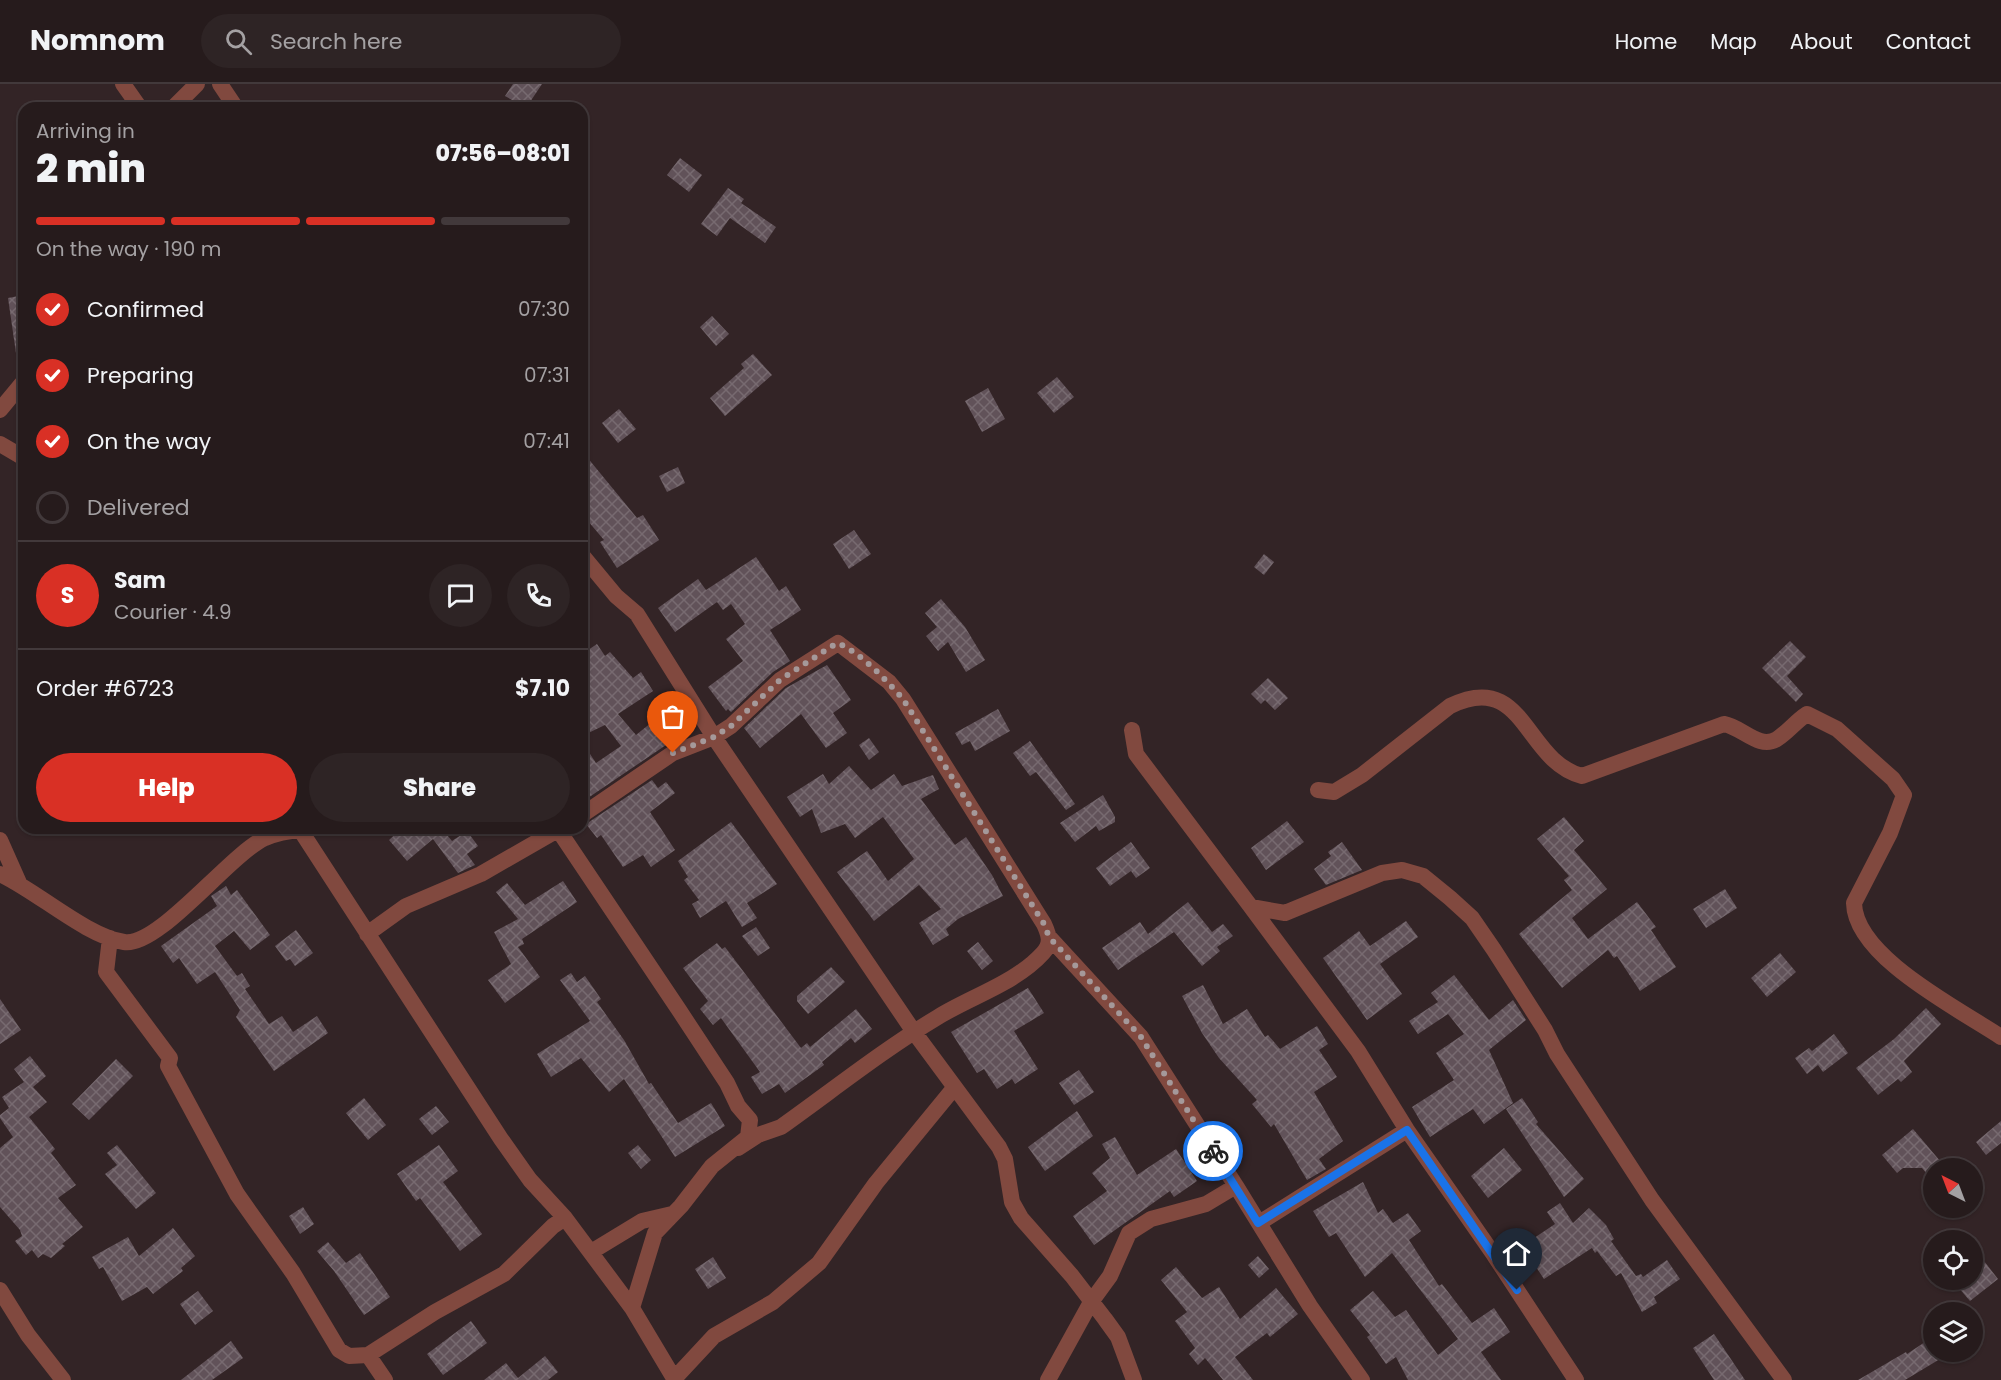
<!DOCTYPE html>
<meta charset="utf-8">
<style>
:root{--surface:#261b1c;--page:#2e2425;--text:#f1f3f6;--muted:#a4a1a3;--line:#42393b;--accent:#d93025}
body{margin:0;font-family:Poppins,sans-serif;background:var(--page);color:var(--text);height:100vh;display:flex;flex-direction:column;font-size:22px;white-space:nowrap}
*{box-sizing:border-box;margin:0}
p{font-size:20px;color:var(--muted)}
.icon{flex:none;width:33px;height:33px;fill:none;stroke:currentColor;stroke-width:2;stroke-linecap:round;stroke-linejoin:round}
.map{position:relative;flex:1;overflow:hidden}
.panel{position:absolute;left:18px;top:18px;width:570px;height:732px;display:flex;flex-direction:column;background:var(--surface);border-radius:18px;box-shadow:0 2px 4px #0004,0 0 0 2px var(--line)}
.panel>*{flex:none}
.needle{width:39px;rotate:318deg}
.controls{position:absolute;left:1923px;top:1074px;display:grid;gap:12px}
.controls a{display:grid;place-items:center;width:60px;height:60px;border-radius:50%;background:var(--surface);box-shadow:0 2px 4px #0004,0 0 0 2px var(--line);font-size:30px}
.pin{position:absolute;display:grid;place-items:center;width:51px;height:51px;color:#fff;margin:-62px -26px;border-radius:50% 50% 50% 0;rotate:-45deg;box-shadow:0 0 6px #0007}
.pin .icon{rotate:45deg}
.courier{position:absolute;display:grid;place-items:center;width:60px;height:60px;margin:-30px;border:4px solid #1a73e8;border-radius:50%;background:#fff;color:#222;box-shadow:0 2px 8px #0007}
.overview em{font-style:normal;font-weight:800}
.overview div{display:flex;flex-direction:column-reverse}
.overview{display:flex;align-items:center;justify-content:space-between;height:102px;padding:0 18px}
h1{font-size:39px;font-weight:800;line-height:45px}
.bar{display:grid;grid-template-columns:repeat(4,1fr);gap:9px 6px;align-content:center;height:72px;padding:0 18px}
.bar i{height:8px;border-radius:4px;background:var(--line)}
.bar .selected{background:var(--accent)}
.bar p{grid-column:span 4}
.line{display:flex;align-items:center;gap:15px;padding:0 18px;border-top:2px solid var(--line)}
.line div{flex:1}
.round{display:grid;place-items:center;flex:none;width:63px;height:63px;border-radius:32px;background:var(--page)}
ol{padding:0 18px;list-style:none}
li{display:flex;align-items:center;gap:18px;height:66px}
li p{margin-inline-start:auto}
li .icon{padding:6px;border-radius:50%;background:var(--accent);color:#fff;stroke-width:4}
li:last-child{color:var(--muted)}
li i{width:33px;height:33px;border:3px solid var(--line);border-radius:50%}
.action{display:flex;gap:12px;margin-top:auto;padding:12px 18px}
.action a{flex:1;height:69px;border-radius:36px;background:var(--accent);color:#fff;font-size:24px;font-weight:800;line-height:69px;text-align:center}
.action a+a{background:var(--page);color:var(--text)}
header{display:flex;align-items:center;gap:36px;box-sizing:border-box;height:84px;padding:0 30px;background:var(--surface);border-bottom:2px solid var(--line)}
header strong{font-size:28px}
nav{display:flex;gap:33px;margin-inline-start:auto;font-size:21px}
.search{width:420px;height:54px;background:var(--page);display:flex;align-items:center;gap:15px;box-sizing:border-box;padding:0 21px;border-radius:33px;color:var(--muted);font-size:22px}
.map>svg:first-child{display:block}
.building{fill:url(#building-cross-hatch)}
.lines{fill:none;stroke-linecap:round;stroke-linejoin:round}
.minor{stroke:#81493f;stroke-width:16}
.done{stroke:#a5999a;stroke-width:6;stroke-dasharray:0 10.8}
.route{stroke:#1a73e8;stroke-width:8}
</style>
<header>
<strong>Nomnom</strong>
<div class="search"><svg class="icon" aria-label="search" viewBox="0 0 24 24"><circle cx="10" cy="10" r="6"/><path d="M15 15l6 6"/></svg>Search here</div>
<nav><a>Home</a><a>Map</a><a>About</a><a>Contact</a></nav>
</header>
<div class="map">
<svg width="2001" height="1296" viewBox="0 0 2001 1296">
<defs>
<pattern id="building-cross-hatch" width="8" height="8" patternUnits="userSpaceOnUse" patternTransform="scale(1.5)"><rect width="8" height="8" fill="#615259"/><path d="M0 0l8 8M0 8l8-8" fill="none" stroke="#776a70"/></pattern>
</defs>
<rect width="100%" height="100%" fill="#332426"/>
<!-- building -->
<path class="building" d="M513,0H542L526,24L505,12Z
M680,74L702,91L689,108L667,91Z
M728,104L744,115L741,119L776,143L765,159L730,134L717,152L701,140Z
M24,211V275L17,276L8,214Z
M712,232L729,250L716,262L700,243Z
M753,270L772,291L725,332L710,314L744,284L741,280Z
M1057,293L1074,313L1054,329L1037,309Z
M988,304L1005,335L982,348L965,317Z
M619,325L636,345L618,359L602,339Z
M582,367L637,434L643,431L659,456L617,484L600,458L604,456L582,430Z
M678,383L685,399L667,408L659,392Z
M854,446L871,470L849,485L833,460Z
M1264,470L1274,478L1264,491L1254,483Z
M756,473L779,507L786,502L801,526L770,546L790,577L773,588L731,628L728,625L726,627L708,603L743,577L726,555L745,540L731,520L723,526L717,518L675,548L658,524L698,495L706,506Z
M941,515L965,543L985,576L966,588L948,558L938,567L926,552L937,543L925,529Z
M1790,557L1806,573L1787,592L1803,610L1796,618L1762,584Z
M597,560L605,572L610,568L633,594L641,588L653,607L618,630L636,651L652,638L669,659L582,718V658L596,679L621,662L605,641L582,652V630L590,626L582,616V570Z
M827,581L851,616L833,629L847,649L826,664L801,630L760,664L744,644L786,604Z
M1268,594L1288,614L1275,626L1265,616L1261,620L1251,610Z
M998,625L1010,647L975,667L970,657L962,661L955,649Z
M869,654L879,668L869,676L859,661Z
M1030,657L1075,720L1066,726L1036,688L1030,692L1013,669Z
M849,682L871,706L894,690L902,702L933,691L939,705L921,715L955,761L966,753L992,791L1003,812L958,835L946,845L949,851L933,861L919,839L941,825L919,801L874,837L837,788L867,767L888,797L914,775L883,733L855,754L845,740L821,749L812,725L800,733L787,713L823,690L829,700Z
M652,696L658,704L666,698L675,709L650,728L675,766L651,783L643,771L623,783L601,751L597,754L586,740Z
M1103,711L1115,733V738L1099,747L1096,742L1075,758L1060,739Z
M1564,733L1584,757L1574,766L1607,805L1572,834L1588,855L1637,818L1656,843L1651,846L1676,883L1640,907L1617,872L1614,874L1608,866L1562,904L1519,850L1572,806L1564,796L1569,792L1537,755Z
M1287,737L1304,758L1266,786L1251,764Z
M731,738L777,800L747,819L757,834L742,843L726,817L700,834L692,820L699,816L684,796L688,793L678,777Z
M402,744H445L443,746L452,757L467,747L478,762L467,770L475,781L458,789L433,755L407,777L389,756Z
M1131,758L1150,784L1136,794L1131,787L1110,802L1096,784Z
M1342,758L1362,786L1326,801L1314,785L1331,772L1328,768Z
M563,797L577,818L522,855L524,860L518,863L540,893L505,919L488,896L511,880L494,848L518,835L496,808L507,799L525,821Z
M226,802L231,811L237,806L270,851L250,866L234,847L215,862L237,892L242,889L250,902L245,905L254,918L269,940L282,932L293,948L317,932L328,949L274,987L236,933L240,926L215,888L197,900L179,874L173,879L161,862L217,822L211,812Z
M1725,805L1737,824L1706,844L1693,825Z
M1188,818L1212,848L1223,840L1233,852L1217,863L1220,867L1202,882L1174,848L1118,886L1102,864L1140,838L1148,850Z
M1406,837L1418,853L1380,880L1402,910L1367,936L1323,874L1359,847L1370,862Z
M756,843L770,864L758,872L742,852Z
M296,846L313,869L295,882L290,875L286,877L275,862Z
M978,858L993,877L982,886L967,867Z
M717,859L722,865L725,863L801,964L807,959L810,963L856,925L872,945L855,959L851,954L822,978L824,981L785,1009L779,1000L762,1010L751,993L760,988L721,934L713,941L700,925L708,917L683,884Z
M1780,869L1796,888L1767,913L1751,894Z
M831,883L845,898L808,930L797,917V912Z
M571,889L577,898L585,892L601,915L597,918L624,956L649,1000L651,999L678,1039L711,1019L725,1042L675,1073L624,995L609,1008L581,974L551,993L537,970L590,937L560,896Z
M1454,891L1489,936L1513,916L1526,936L1489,966L1513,1019L1484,1040L1473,1025L1430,1053L1412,1023L1454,996L1436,969L1464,950L1448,930L1418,950L1409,937L1438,918L1431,909Z
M1203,901L1223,940L1247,925L1265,953L1268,951L1280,965L1317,942L1328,960L1319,966L1337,993L1314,1008L1343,1057L1319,1075L1326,1085L1307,1096L1274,1040L1271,1043L1252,1020L1257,1016L1219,974L1202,949L1182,912Z
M1028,904L1044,929L1014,947L1038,985L1015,1000L1012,995L997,1005L984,985L977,989L951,948Z
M0,915L21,946L0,960Z
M1926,924L1941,940L1904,977L1912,988L1901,998L1898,995L1878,1011L1856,984L1894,955Z
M1834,950L1848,969L1823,988L1818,981L1807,990L1795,974L1809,964L1812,967Z
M30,972L46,992L33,1003L47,1018L29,1033L55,1065L51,1069L76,1101L58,1114L83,1143L62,1160L65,1162L51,1174L43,1170L38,1174L32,1166L26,1171L15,1157L22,1152L20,1146L0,1123V1064L13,1053L0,1034V1031L9,1024L2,1013L24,998L14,985Z
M116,975L133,992L89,1036L72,1020Z
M1079,986L1094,1008L1074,1021L1059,999Z
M364,1014L386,1041L368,1056L346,1029Z
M1522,1014L1538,1038L1536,1040L1584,1095L1564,1113L1506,1025Z
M436,1022L449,1038L432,1051L419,1035Z
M1077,1027L1093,1052L1045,1087L1028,1063Z
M2001,1037V1059L1986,1071L1976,1058Z
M1913,1045L1946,1084H1934V1098L1922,1084H1903L1897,1089L1882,1071Z
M1115,1053L1137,1091L1176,1065L1197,1097L1174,1113L1170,1107L1094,1161L1073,1132L1107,1107L1092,1089L1110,1074L1102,1060Z
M117,1061L156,1109L136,1125L105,1090L117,1081L107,1069Z
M439,1061L458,1087L443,1098L482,1150L460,1167L420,1114L416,1117L397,1090Z
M638,1061L651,1076L641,1085L628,1069Z
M1504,1064L1522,1086L1488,1114L1471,1092Z
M1363,1098L1378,1129L1383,1125L1393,1139L1408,1129L1421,1147L1409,1156L1439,1202L1442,1200L1472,1239L1494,1224L1510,1248L1481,1268L1501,1296H1408L1396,1273L1386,1280L1367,1253L1370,1251L1350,1226L1373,1207L1395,1233L1406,1226L1438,1271L1458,1255L1392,1169L1365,1193L1336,1149L1329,1153L1313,1127Z
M1560,1119L1573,1139L1589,1124L1606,1141L1614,1155L1611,1157L1636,1192L1641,1190L1643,1193L1667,1176L1680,1195L1654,1213L1657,1219L1642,1228L1621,1189L1616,1192L1597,1167L1595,1169L1592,1164L1544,1195L1522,1162L1555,1140L1547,1128Z
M303,1123L314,1140L300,1150L289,1132Z
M173,1144L195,1172L181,1184L183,1187L153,1210L147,1203L122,1217L103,1183L99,1185L92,1173L128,1153L139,1172Z
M328,1158L346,1179L360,1169L390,1213L364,1231L334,1187L317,1167Z
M1258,1172L1269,1185L1259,1194L1248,1181Z
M713,1173L726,1194L708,1205L695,1185Z
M1984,1177L1998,1195L1970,1217L1952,1196H1972V1187Z
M1176,1183L1202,1214L1219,1203L1240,1235L1276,1204L1298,1230L1270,1253L1267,1249L1235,1273L1253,1296H1223L1205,1274L1198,1281L1189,1270L1195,1264L1175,1237L1187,1228L1161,1196Z
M198,1207L213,1227L195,1241L180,1220Z
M471,1237L487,1259L443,1291L427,1270Z
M1714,1250L1745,1296H1714L1693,1264Z
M1934,1252V1270L1940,1275L1905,1296H1858L1906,1268L1907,1270Z
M231,1257L243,1274L212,1296H181Z
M545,1272L558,1288L548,1296H484L506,1279L518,1294Z"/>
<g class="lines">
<!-- minor -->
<path class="minor" d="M123,0L140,24
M220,0L236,24
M173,24L197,0
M0,326L24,297
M0,360L24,374
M582,471L616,512L637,530L714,653L914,948L999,1063L1005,1075L1012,1118L1021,1134L1072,1192L1105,1235L1118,1253L1134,1296
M1132,646L1136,670L1251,823L1285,829L1382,789L1402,786L1423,792L1450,814L1472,834L1494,866L1545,946L1557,970L1652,1116L1784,1296
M1318,706L1334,708L1362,691L1450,622C1525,585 1524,677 1582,692L1724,640C1742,643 1759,666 1777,655C1788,648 1796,637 1807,630L1837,645L1893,695L1904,711L1890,749L1854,819C1855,873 1959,925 2001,953
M582,731L673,669L714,653L731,642L780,596L838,559L889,598L903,615L1044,840C1049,851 1052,859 1043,869C1016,899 972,912 938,933C883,966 833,1006 781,1043L758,1051L738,1064
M299,744L501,1055L530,1096L565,1134L632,1224L675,1296
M557,744L679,926L727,999L738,1022L750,1036L748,1053L712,1082L681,1122L655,1149L632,1224
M0,756L20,801
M0,790C37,807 86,852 124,858C158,864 229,771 265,754C277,749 288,747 301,746
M1251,823L1358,967L1407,1046L1494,1171L1576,1296
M367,850L406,822L481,790L561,744
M1049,853L1141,953L1236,1102
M110,854L106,888L170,974L168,982L237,1110L293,1189L339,1266L349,1272L368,1271L435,1228L504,1190L553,1142L565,1134
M1259,1139L1407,1046
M591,1168L642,1137L672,1130
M0,1206L28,1251L63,1296
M368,1271L385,1296
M674,1295L714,1252L773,1218L819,1179L876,1099L954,1004
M1048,1296L1091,1218L1110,1192L1129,1149L1151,1135L1206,1120L1236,1102L1310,1222L1362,1296"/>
</g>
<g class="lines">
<!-- done -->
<path class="done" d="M673,669L714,653L731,642L780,596L832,562L838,559C863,571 885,595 903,615L1044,840L1049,853L1141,953L1213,1067"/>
<!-- route -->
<path class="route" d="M1213,1067L1258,1139L1407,1046L1517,1206"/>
</g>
</svg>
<div class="controls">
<a><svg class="needle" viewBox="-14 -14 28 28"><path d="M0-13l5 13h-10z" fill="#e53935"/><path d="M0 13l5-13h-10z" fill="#a4a1a3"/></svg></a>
<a><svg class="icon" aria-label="locate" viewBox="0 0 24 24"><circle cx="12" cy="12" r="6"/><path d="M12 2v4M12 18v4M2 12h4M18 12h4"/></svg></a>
<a><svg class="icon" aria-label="layers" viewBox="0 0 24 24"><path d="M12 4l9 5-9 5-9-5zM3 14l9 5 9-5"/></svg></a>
</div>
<div class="pin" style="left:673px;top:669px;background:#ea580c"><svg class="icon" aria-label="bag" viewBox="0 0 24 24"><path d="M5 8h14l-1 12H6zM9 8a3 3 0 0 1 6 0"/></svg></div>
<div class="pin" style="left:1517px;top:1206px;background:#1f2937"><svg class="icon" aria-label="home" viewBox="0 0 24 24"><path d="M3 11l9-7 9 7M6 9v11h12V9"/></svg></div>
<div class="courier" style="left:1213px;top:1067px"><svg class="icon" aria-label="bike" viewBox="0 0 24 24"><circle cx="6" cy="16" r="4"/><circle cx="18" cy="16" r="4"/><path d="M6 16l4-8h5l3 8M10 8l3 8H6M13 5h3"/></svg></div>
<section class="panel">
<div class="overview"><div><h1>2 min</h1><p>Arriving in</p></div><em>07:56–08:01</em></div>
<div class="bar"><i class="selected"></i><i class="selected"></i><i class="selected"></i><i></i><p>On the way · 190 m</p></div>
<ol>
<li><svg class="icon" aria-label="check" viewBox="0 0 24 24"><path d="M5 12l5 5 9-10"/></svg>Confirmed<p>07:30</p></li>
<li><svg class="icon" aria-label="check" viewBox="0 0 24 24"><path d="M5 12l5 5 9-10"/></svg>Preparing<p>07:31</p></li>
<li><svg class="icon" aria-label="check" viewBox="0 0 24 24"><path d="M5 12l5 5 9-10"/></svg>On the way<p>07:41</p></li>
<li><i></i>Delivered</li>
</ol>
<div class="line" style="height:108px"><b class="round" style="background:var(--accent);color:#fff">S</b><div><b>Sam</b><p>Courier · 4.9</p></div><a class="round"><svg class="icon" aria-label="chat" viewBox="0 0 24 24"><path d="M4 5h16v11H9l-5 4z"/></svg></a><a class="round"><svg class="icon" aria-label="phone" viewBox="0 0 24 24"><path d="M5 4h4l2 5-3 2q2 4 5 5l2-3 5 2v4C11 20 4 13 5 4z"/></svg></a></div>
<div class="line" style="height:78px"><div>Order #6723</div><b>$7.10</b></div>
<div class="action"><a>Help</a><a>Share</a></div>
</section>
</div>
